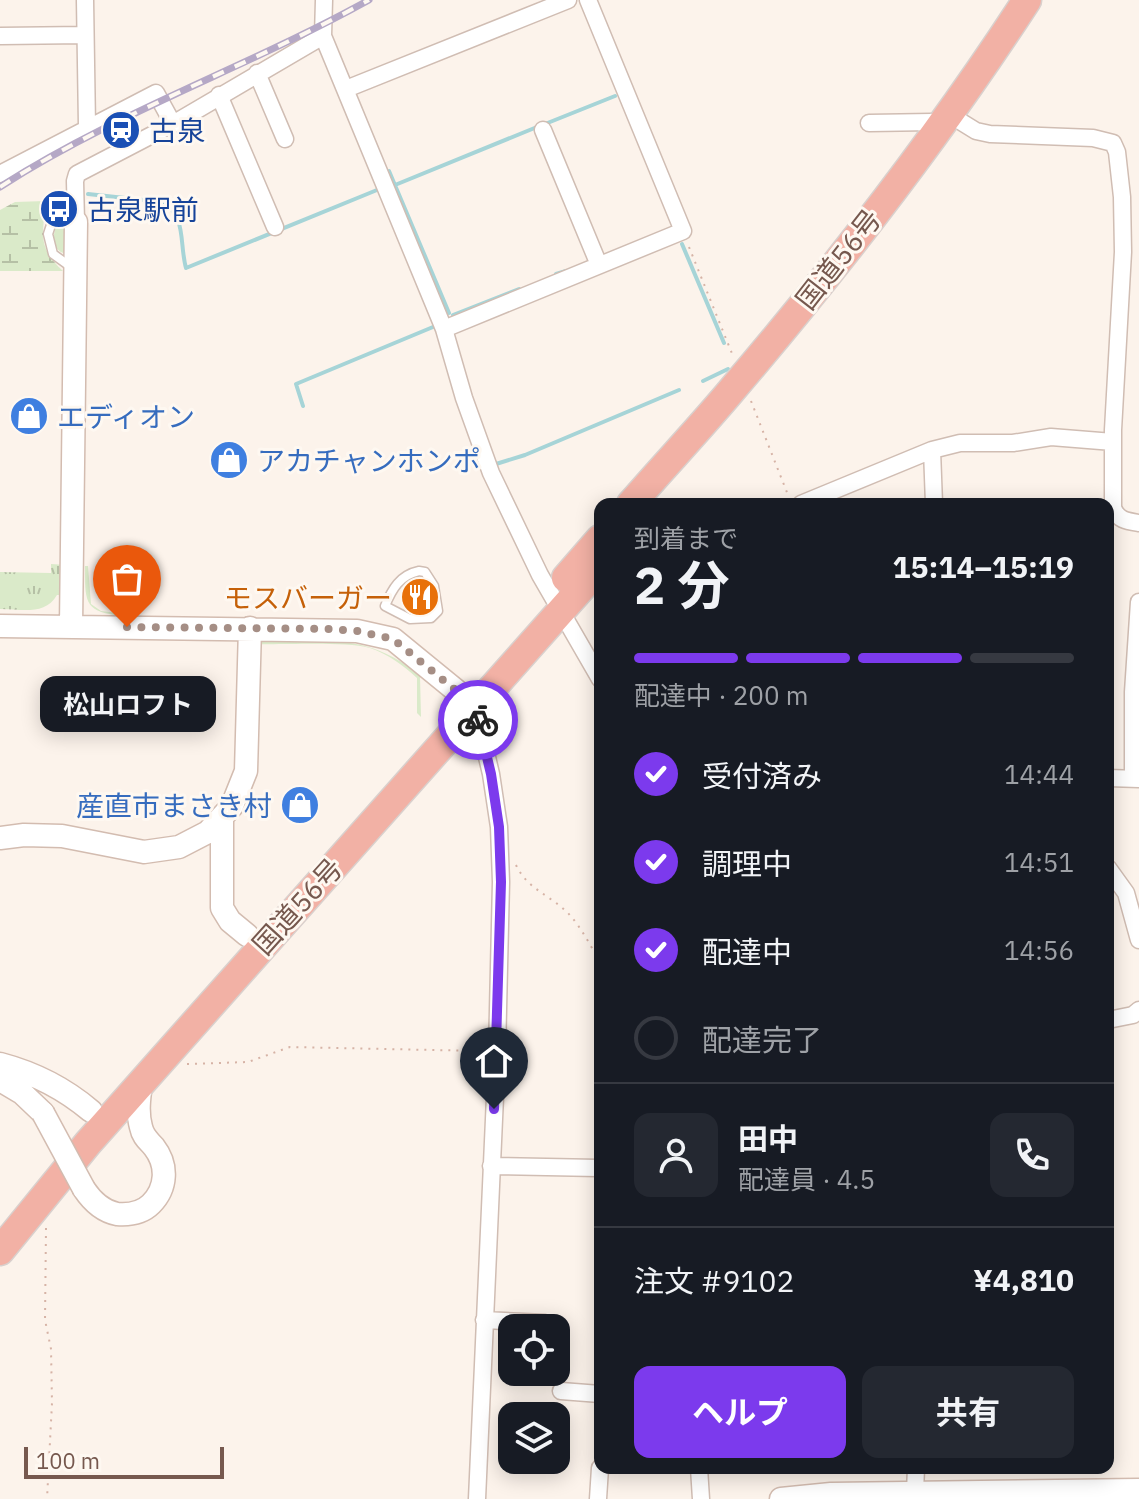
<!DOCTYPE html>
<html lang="ja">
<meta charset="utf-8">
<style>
:root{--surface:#171b24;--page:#242831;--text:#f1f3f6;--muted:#9ea1a6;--line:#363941;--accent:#7c3aed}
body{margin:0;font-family:"IBM Plex Sans","Noto Sans JP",sans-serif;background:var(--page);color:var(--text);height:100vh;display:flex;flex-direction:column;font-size:30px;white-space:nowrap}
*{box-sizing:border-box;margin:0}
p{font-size:26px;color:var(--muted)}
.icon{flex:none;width:44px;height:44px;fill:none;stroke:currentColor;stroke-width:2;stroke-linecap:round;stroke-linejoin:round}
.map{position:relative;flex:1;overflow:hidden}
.drawer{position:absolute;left:594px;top:498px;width:520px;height:976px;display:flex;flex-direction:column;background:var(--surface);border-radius:16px;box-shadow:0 4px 20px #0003}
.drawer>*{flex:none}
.buttons{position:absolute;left:498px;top:1314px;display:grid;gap:16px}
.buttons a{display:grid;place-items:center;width:72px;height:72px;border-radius:16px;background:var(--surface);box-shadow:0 4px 20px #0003;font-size:40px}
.scale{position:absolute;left:24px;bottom:20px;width:200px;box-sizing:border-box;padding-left:8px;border:4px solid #76584e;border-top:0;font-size:22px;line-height:28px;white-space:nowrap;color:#76584e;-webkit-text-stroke:6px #fef8f1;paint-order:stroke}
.pin{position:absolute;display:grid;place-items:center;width:68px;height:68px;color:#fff;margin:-82px -34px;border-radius:50% 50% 50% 0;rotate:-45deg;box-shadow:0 0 8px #0007}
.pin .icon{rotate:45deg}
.courier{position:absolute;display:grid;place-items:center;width:80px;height:80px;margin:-40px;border:6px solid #7c3aed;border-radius:50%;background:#fff;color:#222;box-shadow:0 2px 10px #0007}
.bubble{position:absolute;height:56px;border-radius:16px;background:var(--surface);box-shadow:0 4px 20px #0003;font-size:26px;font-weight:700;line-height:56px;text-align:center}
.head em{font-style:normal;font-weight:700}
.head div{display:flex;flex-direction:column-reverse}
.head{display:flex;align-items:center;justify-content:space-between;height:136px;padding:0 40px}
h1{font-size:52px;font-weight:700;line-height:60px}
.bar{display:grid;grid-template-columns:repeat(4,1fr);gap:12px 8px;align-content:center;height:96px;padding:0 40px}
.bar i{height:10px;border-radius:6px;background:var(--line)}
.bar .on{background:var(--accent)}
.bar p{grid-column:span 4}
.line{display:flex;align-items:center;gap:20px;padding:0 40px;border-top:2px solid var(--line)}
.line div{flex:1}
.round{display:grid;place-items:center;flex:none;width:84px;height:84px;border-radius:16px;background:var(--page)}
ol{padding:0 40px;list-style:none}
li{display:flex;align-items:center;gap:24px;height:88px}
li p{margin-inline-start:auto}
li .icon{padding:8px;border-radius:50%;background:var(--accent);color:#fff;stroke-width:4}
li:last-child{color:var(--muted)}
li i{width:44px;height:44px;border:4px solid var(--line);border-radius:50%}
.primary-button{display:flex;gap:16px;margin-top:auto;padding:16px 40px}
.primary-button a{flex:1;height:92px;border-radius:16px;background:var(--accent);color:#fff;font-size:32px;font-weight:700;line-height:92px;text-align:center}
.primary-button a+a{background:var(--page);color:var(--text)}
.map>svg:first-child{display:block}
.green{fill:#daeac9}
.wetland{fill:url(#wetland-marsh)}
.park{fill:url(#park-tufts)}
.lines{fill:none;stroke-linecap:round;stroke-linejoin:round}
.stream{stroke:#a6d4d7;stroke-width:4}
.lane-casing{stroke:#d0bdb3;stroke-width:11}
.street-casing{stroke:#d0bdb3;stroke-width:19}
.secondary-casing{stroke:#d3bcb0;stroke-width:25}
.highway-casing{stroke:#d9d0cd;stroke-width:31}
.path{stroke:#d6b3a6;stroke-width:2;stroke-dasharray:2 6;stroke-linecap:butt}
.lane{stroke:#fff;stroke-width:8}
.street{stroke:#fff;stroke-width:16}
.secondary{stroke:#fff;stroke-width:22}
.highway{stroke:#f2b1a5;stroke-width:28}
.rail-casing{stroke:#b5a8c6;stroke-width:7}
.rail{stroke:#fef8f1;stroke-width:4;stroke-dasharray:12;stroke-linecap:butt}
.secondary-bridge-casing{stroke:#d3bcb0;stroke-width:25;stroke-linecap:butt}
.secondary-bridge{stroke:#fff;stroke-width:22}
.done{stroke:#a58e85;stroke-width:8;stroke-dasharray:0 14.4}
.route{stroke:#7c3aed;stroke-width:10}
.labels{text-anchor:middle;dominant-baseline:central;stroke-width:6;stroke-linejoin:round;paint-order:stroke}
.transit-label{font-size:28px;fill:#164399;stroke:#fef8f1;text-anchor:start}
.street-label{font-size:28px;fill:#76584e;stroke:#fef8f1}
.shop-label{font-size:28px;fill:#366cbe;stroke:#fef8f1;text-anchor:start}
.food-label{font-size:28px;fill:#c56008;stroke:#fef8f1;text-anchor:end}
</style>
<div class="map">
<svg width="1139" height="1499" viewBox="0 0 1139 1499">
<defs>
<pattern id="wetland-marsh" width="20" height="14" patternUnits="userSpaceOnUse" patternTransform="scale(2)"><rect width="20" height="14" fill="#daeac9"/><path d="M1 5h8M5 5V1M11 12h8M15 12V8" fill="none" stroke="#b5c0a5"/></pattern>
<pattern id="park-tufts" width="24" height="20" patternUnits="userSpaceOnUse" patternTransform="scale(2)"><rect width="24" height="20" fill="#daeac9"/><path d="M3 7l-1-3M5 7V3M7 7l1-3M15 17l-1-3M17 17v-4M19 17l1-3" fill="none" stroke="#b5c0a5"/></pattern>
</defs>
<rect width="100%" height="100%" fill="#fcf3eb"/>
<!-- green -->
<path class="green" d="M58,224L69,227L66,254C52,251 51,235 58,224Z
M85,566H88L91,604L101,611L126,614L127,616L238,618L237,621L125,620L123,616C84,612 85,603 85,566Z
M256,641C321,642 368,631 420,676L421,717L417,713V678C403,665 388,654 370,648C344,641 285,645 256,644Z"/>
<!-- wetland -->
<path class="wetland" d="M45,201C44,235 36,246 63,271H0V210L15,202Z"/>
<!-- park -->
<path class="park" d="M51,564L66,565L65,595H57C45,616 21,609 0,609V572L51,573Z"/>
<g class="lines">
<!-- stream -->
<path class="stream" d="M545,124L615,96
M389,171L449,313
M395,185L537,127
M88,194L162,202C187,216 179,243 186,268L377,190
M682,244L724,343
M556,274L566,271
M453,315L519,289
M703,381L728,369
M303,406L296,384L433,327
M494,461L496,464L525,455L679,390"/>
<!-- lane casing -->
<g class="lane-casing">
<path id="lane" d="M71,267L53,254L48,234L53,219L59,218L76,222
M419,571L425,572L434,586L438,611L431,618L410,619L385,606C392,589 400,575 419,571Z"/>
</g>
<!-- street casing -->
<g class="street-casing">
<path id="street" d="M85,0L87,126
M324,0L323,36L444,329L464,398L491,473L540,575L600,679
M0,36L85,35
M257,73L285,139
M346,89L568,0
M219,95L275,227
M950,115L976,131L990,134L1093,138L1113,143L1117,152L1122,197L1123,252L1113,430V508C1118,520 1126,521 1139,523
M869,123L932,122L940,129
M543,130L599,265
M0,174L156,93L173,124
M76,222L75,181L77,174L173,124L323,36
M444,329L683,231L588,0
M932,450L934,504
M801,504L932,450L960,443H1013L1051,437L1113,442
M475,706L491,774L499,827L501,882L497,1052L477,1499
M1108,778L1139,779
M1133,779V692L1139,602
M1108,868L1126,893L1139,940
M1108,1020L1133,1015L1139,1010
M491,1166L598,1168
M484,1320L545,1323
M561,1391L600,1394
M699,1468L701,1499
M915,1492L916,1468
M598,1499L600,1468"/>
</g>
<!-- secondary casing -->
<g class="secondary-casing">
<path id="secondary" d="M0,626L357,631L393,639L475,706
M71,626L76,222
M222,820V908L230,921L247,935
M0,838L24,835L62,836L144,852L179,847L208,832L232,806L246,771L250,628
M0,1064C34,1073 64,1088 91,1111
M0,1080L22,1093L43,1113
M84,1189C92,1201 102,1211 117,1214C130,1215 142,1213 151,1204C167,1188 168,1165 154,1147C148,1140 143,1137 141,1127C137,1113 139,1098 141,1084
M781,1499L831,1494L1139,1490"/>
</g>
<!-- highway casing -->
<g class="highway-casing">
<path id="highway" d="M631,504C664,466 699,429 731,391C837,267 938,137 1027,0
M566,578L600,539
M0,1251L88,1143L600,567"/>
</g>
<!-- path -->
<path class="path" d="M689,247L733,356
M751,401L788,495
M516,865C527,889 550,895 568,913C581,927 591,946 600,963
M187,1064L248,1062L290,1047L482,1051
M46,1228L45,1320L51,1349L52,1403L47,1499"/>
<!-- lane -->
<use href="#lane" class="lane"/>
<!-- street -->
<use href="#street" class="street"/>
<!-- secondary -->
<use href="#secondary" class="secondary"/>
<!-- highway -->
<use href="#highway" class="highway"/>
<!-- rail casing -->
<g class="rail-casing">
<path id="rail" d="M0,187C117,112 248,67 369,0"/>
</g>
<!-- rail -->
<use href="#rail" class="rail"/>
<!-- secondary-bridge casing -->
<g class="secondary-bridge-casing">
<path id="secondary-bridge" d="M43,1113L84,1189"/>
</g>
<!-- secondary-bridge -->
<use href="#secondary-bridge" class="secondary-bridge"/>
</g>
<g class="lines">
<!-- done -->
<path class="done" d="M127,627L331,629L357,631L393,639L475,706L478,720"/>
<!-- route -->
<path class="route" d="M478,720L491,774L499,827L501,882L494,1109"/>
</g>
<!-- icons -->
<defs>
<g id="station-disc" transform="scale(2)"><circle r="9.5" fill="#1a4fb4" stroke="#fef8f1"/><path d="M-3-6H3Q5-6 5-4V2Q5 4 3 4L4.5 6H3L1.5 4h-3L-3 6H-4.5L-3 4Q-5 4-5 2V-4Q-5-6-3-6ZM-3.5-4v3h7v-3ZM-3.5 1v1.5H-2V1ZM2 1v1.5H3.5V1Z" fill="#fff"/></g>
<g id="bus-disc" transform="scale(2)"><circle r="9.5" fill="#1a4fb4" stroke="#fef8f1"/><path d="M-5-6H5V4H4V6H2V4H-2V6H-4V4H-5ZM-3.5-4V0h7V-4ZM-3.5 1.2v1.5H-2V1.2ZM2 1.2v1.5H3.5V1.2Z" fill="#fff"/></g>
<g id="shop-disc" transform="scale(2)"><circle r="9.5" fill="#3f7fe0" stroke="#fef8f1"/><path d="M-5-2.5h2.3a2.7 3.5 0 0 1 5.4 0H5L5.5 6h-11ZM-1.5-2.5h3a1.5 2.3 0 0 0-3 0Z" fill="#fff"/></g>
<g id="restaurant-disc" transform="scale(2)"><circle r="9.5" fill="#e8710a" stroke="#fef8f1"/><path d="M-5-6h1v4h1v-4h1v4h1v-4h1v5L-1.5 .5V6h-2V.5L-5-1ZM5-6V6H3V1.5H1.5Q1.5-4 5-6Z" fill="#fff"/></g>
</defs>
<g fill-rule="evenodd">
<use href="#station-disc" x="121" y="130"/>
<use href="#bus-disc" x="59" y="209"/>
<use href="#shop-disc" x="29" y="416"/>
<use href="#shop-disc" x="229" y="460"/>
<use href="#restaurant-disc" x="420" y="597"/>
<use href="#shop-disc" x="300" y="805"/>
</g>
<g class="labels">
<!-- transit labels -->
<g class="transit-label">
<text x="149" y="130">古泉</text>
<text x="87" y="209">古泉駅前</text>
</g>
<!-- street labels -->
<g class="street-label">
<text transform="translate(838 259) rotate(-52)">国道56号</text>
<text transform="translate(297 906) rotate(-48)">国道56号</text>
</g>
<!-- shop labels -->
<g class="shop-label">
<text x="57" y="416">エディオン</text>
<text x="257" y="460">アカチャンホンポ</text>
<text x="272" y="805" text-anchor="end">産直市まさき村</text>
</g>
<!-- food labels -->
<g class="food-label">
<text x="392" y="597">モスバーガー</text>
</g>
</g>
</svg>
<div class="buttons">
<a><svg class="icon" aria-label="locate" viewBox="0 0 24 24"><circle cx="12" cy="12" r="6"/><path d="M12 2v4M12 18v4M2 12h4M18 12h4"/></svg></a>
<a><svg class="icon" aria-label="layers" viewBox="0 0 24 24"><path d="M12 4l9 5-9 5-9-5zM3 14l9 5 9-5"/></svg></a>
</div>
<div class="scale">100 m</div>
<div class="pin" style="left:127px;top:627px;background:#ea580c"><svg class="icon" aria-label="bag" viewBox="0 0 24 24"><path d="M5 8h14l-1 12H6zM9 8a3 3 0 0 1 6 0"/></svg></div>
<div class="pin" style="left:494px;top:1109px;background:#1f2937"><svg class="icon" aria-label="home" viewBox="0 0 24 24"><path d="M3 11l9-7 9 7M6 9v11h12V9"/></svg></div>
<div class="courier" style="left:478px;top:720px"><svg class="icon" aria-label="bike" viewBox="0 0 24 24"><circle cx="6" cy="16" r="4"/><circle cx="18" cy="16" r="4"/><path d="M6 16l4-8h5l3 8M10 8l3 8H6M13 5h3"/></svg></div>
<div class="bubble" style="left:40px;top:676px;width:176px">松山ロフト</div>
<section class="drawer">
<div class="head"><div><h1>2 分</h1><p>到着まで</p></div><em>15:14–15:19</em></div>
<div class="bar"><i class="on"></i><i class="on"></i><i class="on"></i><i></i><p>配達中 · 200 m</p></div>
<ol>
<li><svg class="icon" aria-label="check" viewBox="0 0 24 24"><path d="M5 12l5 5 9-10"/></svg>受付済み<p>14:44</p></li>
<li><svg class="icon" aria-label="check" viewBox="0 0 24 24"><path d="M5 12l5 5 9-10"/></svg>調理中<p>14:51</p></li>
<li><svg class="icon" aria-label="check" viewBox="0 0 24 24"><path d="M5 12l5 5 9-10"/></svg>配達中<p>14:56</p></li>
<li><i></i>配達完了</li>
</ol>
<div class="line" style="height:144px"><a class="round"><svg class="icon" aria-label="person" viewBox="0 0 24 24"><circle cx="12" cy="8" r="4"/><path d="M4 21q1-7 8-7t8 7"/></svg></a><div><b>田中</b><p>配達員 · 4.5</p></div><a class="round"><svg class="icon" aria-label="phone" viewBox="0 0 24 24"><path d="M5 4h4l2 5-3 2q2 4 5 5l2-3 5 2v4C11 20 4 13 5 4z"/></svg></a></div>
<div class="line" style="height:104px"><div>注文 #9102</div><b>¥4,810</b></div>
<div class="primary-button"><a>ヘルプ</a><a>共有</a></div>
</section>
</div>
